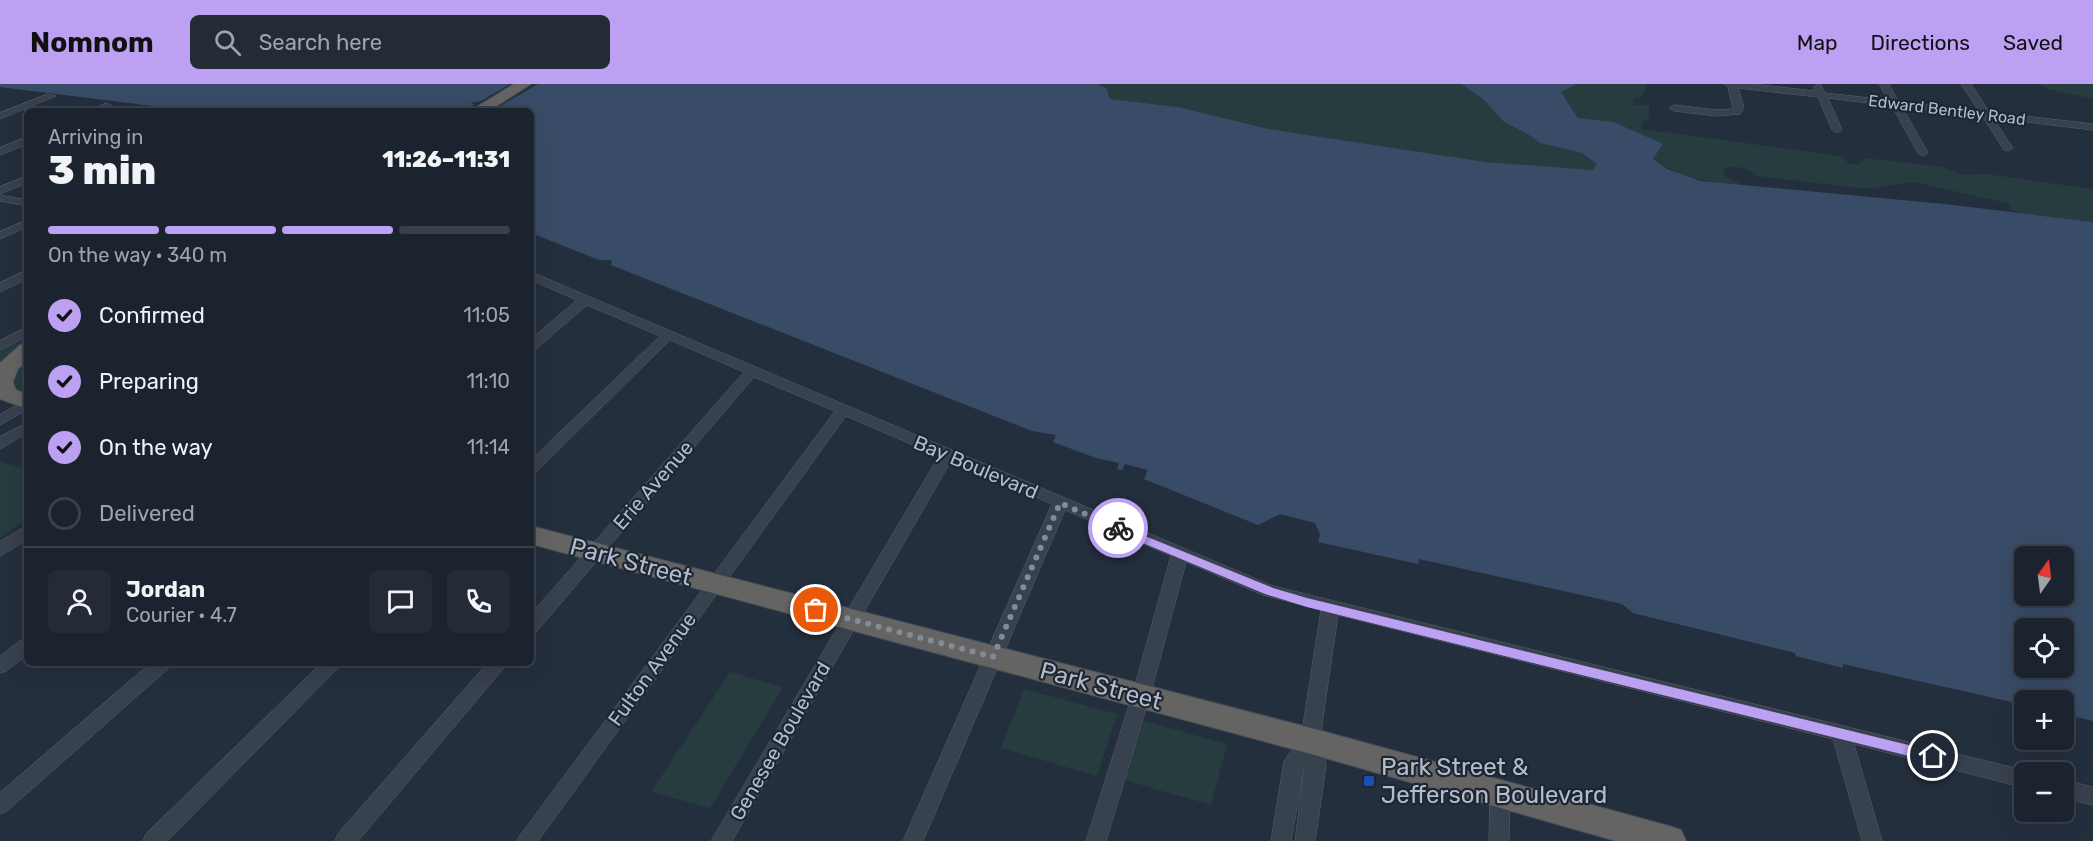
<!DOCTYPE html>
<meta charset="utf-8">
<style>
:root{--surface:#1b232e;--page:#242b36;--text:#f1f3f6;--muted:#a0a4aa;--line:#39404a;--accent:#bca0f2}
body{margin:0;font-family:Rubik,sans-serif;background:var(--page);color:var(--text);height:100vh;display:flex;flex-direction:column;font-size:22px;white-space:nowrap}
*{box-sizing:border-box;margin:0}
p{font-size:20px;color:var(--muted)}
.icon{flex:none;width:33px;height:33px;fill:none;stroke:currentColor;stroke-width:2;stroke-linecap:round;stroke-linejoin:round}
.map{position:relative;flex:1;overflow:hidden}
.panel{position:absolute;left:24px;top:24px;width:510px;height:558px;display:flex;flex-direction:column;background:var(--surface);border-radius:9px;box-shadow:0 6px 24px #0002,0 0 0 2px var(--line)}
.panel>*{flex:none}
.needle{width:39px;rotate:14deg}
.controls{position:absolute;left:2014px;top:462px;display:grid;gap:12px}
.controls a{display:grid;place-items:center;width:60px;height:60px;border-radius:9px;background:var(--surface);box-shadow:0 6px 24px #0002,0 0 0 2px var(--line);font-size:30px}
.pin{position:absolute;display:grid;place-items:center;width:51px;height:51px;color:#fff;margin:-26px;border:3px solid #fff;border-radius:50%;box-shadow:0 2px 6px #0007}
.courier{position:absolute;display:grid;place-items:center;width:60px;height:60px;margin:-30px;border:4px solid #bca0f2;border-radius:50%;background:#fff;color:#222;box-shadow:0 2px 8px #0007}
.headline em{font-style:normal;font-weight:800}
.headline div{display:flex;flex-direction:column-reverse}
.headline{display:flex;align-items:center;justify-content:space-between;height:102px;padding:0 24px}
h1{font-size:39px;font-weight:800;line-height:45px}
.bar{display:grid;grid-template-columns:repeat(4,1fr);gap:9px 6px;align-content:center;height:72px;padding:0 24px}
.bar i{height:8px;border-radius:4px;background:var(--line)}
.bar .on{background:var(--accent)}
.bar p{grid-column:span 4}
.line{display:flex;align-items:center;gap:15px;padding:0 24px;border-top:2px solid var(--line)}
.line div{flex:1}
.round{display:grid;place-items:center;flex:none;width:63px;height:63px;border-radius:9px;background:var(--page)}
ol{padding:0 24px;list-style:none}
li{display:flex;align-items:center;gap:18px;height:66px}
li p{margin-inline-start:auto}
li .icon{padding:6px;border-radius:50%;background:var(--accent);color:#111;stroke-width:4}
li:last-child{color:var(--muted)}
li i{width:33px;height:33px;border:3px solid var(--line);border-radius:50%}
header{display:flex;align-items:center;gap:36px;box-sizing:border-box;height:84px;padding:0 30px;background:var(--accent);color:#111}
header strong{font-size:28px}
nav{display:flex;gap:33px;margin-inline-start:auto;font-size:21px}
.search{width:420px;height:54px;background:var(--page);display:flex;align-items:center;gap:15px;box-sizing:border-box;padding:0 21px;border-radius:9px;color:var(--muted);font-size:22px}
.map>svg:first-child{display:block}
.green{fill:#263c3f}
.water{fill:#394c67;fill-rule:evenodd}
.pier{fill:#242f3e}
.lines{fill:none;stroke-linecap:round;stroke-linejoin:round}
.minor-casing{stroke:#565f6c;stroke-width:1}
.trunk-casing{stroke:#434c59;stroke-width:2}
.minor{fill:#38414e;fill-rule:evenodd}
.trunk{fill:#656462;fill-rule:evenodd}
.route{fill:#bca0f2}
.done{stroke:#828b98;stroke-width:6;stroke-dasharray:0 10.8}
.transit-dot{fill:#1a4fb4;stroke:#1d2633;stroke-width:2}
.labels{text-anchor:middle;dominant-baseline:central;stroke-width:4.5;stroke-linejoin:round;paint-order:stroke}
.far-street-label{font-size:16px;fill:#b4bcc9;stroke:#1d2633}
.street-label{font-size:20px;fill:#b4bcc9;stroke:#1d2633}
.near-street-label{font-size:24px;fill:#b4bcc9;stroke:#1d2633}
.near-poi-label{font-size:24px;fill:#b4bcc9;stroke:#1d2633;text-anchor:start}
</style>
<header>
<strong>Nomnom</strong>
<div class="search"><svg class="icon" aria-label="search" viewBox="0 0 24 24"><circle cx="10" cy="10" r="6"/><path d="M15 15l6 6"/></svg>Search here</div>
<nav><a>Map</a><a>Directions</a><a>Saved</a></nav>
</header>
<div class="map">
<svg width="2093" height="757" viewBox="0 0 2093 757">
<rect width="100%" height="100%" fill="#242f3e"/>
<!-- green -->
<path class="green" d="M1097,0H1461L1483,15L1503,37L1529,51L1540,59L1582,69L1597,80L1594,86L1486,78L1269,45L1178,23L1110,15L1106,4Z
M1577,0H1646L1647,3L1641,13L1633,15L1634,21H1649V33L1641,40L1642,45L1840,72L1850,80L1858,81L1865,74L1943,83L1961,91L1986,90L2093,105V138L2024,130L2008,125L2011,120L1913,98L1866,105L1757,92C1747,84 1734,79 1722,86L1726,92L1743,101C1709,98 1681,95 1653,75L1662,60L1615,38L1578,34L1561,8Z
M2039,0H2093V15L2049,5Z
M27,247V318L0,311V262Z
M0,378L27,385V435L0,454Z
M730,588L783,603L710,724L651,708Z
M1024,605L1117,630L1097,692L1001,664Z
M1144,637L1227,660L1211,721L1124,696Z"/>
<!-- water -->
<path class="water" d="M0,0H1097L1106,4L1110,15L1178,23L1269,45L1486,78L1593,86L1597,80L1582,69L1540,59L1529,51L1503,37L1483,15L1461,0H1577L1561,8L1578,34L1614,38L1663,60L1653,75L1667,85L1701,97L1944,120L2093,138V637L2064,630V616H2025V621L1843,580V584L1796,572L1795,569L1633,529L1622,520L1419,475L1418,480L1318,458L1320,450L1315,439L1280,430L1258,441L1144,395L1148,386L1125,380L1122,386L1117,385L1119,379L1096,374L1053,358L1056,351L1032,347L626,187L611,181L612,176H599L531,149V27H193L0,3ZM2025,472H2064V512H2025ZM2025,544H2064V584H2025Z"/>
<!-- pier -->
<path class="pier" d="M510,0H538L492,27H464L475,20L470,19L481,17Z"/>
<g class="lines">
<!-- minor casing -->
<g class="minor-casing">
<path id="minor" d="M1724,0H1752L1815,7L1813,3L1818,0L1821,1L1825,9L1888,16L1879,0H1889L1898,17L1979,27L1961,0H1971L1989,28L2093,40V46L1993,34L2013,64L2008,67L2004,66L1983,33L1902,23L1928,69L1923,72L1918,69L1892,22L1828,14L1842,46L1837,49L1832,46L1818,13L1738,4L1744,23L1740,30L1717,32L1674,27L1669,24L1674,21L1717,26L1733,25L1728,3Z
M48,10L56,12L0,35V29Z
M107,19L112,22C106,28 98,27 90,27Z
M176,23L180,27H170Z
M27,53V60L0,71V64Z
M27,92V99L0,110V103Z
M0,111L27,116V122L0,117Z
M27,136V143L0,155V148Z
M27,186V195L0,208V199Z
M531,188L1273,502L2031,688H2025V704L1854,660L1882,757H1862L1833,655L1338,531L1322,640L1321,657L1326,682L1315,757H1295L1305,678L1291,757H1271L1284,677L1301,654L1321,526L1263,511L1186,478L1150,612L1106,757H1086L1132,612L1171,472L1065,426L923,757H903L1052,420L951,377L732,757H711L939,372L846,332L538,757H516L835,327L754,293L537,547L531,549V530L744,288L670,256L536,388L531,390V376L660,252L587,221L536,265L531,266V255L577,216L531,196Z
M27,243V252L0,266V257Z
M27,316V326L0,341V331Z
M27,339V349L0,365V353Z
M27,442V456L0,472V458Z
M27,554V571L6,587L0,589V572L21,556Z
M151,579H172L169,584L7,727L0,730V709Z
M322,579H343L167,757H143L146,750Z
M488,579H508L358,757H335L338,750Z
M2064,696L2093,703V721L2064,714Z
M1500,701L1507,704L1510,710L1509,757H1489L1490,710L1493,704Z"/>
</g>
<!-- trunk casing -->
<g class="trunk-casing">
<path id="trunk" d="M514,0H531L489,27H470Z
M27,259V277L18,285L13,298L16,306L27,310V325L0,315V279L20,261Z
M531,442L1311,644L1669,742L1681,746L1686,757H1616L1311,670L531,460Z"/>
</g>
<!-- minor -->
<use href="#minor" class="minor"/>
<!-- trunk -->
<use href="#trunk" class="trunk"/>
</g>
<!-- route -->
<path class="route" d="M1118,441L1273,504L1307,514L1933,667L1939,672L1933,678L1307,523L1265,510L1114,447V442Z"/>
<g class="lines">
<!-- done -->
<path class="done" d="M816,526L993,573L1060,419L1118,444"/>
</g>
<!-- markers -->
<rect class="transit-dot" x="1363" y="691" width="12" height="12" rx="3"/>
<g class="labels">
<!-- far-street labels -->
<g class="far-street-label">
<text transform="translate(1947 26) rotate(7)">Edward Bentley Road</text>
</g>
<!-- street labels -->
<g class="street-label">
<text transform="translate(976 383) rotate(23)">Bay Boulevard</text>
<text transform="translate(653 401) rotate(-49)">Erie Avenue</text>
<text transform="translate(652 585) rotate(-54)">Fulton Avenue</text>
<text transform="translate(780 657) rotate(-60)">Genesee Boulevard</text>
</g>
<!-- near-street labels -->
<g class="near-street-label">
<text transform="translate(631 478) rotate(15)">Park Street</text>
<text transform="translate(1101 602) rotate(15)">Park Street</text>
</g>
<!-- near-poi labels -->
<g class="near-poi-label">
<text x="1381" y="683">Park Street &amp;<tspan x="1381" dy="28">Jefferson Boulevard</tspan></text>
</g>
</g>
</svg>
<div class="controls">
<a><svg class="needle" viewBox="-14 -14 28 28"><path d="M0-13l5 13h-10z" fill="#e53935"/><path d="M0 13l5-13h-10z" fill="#a0a4aa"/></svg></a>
<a><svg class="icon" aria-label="locate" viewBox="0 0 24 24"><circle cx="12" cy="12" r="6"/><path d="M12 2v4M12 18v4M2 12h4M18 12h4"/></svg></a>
<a>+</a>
<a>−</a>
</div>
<div class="pin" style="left:816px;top:526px;background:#ea580c"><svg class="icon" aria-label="bag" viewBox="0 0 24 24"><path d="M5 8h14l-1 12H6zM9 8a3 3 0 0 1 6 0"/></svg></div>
<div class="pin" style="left:1933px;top:672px;background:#1f2937"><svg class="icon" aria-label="home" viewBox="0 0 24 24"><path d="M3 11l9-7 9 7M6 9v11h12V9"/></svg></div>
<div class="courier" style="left:1118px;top:444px"><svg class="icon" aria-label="bike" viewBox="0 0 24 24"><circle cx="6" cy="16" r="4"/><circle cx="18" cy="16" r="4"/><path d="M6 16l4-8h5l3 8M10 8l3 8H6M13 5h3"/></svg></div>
<section class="panel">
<div class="headline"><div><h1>3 min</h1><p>Arriving in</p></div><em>11:26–11:31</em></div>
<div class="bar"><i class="on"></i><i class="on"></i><i class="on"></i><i></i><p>On the way · 340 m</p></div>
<ol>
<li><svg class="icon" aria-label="check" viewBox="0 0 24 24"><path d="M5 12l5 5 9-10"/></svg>Confirmed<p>11:05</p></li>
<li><svg class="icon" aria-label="check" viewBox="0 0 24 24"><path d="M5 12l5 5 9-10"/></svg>Preparing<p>11:10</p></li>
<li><svg class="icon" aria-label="check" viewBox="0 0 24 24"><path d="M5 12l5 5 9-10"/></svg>On the way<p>11:14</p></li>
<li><i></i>Delivered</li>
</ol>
<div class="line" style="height:108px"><a class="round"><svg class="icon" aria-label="person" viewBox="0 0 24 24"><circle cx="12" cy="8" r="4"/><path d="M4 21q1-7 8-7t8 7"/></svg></a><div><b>Jordan</b><p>Courier · 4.7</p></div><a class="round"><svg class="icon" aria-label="chat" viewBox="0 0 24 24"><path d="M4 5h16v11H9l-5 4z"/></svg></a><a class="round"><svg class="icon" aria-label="phone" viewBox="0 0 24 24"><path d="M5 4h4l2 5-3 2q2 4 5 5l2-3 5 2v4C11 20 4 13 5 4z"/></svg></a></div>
</section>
</div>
